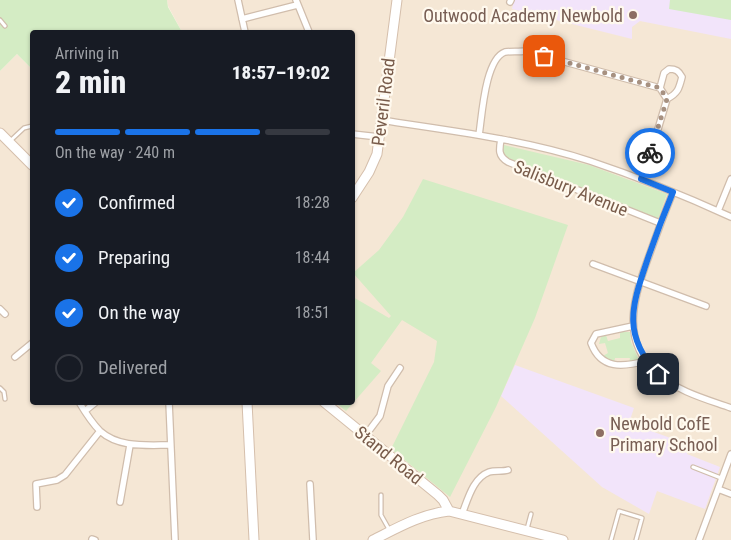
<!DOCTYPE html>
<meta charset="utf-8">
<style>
:root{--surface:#171b24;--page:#20242c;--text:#f1f3f6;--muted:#9ea1a6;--line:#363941;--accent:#1a73e8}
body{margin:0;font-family:"Roboto Condensed",sans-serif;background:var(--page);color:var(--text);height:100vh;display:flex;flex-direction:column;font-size:19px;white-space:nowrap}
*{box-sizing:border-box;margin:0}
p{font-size:16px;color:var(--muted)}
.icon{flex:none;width:28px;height:28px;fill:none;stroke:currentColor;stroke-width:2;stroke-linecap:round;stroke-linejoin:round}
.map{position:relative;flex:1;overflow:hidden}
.panel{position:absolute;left:30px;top:30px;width:325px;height:375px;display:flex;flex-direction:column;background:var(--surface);border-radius:5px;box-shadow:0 1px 4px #0004}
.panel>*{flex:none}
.pin{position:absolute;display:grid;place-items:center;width:42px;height:42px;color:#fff;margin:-21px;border-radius:10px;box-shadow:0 2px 8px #0006}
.courier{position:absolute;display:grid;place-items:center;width:50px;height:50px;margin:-25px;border:4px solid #1a73e8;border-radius:50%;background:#fff;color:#222;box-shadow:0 1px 6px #0007}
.overview em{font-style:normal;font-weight:800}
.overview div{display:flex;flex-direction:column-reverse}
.overview{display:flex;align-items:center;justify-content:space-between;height:85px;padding:0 25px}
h1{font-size:32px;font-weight:800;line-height:38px}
.bar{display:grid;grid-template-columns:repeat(4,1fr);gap:8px 5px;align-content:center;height:60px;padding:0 25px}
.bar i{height:6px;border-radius:4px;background:var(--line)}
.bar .current{background:var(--accent)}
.bar p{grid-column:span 4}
ol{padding:0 25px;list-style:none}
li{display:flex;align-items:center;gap:15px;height:55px}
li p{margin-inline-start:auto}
li .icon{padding:5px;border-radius:50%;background:var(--accent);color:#fff;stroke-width:4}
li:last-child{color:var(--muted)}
li i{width:28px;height:28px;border:2px solid var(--line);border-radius:50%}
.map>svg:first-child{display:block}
.residential{fill:#f5e7d5}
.education{fill:#f2e4fa}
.green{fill:#d4ecc4}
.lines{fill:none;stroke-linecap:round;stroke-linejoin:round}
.lane-casing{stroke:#d0bdac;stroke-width:5.5}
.street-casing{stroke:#d0bdac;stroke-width:8}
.secondary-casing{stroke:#d5bfac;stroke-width:11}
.lane{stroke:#fff;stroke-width:3}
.street{stroke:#fff;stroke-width:5.5}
.secondary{stroke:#fff;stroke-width:9}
.done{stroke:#a79181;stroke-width:5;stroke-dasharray:0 9}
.route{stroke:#1a73e8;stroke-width:6}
.education-dot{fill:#8d6e63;stroke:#fff9ee;stroke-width:2}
.labels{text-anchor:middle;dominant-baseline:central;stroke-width:4.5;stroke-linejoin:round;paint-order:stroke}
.education-label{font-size:18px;fill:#785e54;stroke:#fff9ee;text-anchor:end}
.street-label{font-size:18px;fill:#785b4a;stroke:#fff9ee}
</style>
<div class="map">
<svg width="731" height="540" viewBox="0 0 731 540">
<rect width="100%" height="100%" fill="#fdf5e7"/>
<!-- residential -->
<path class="residential" d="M167,0H731V540H0V71L17,54L32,69V402H352V32H182L168,6Z"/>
<!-- education -->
<path class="education" d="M514,0H731V39L640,21L632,27V39L512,9Z
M515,365L634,408L629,423L690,445L687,454L720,467L705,509L657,491L649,514L602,487L501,396Z"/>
<!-- green -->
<path class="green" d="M0,0H167L168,7L182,32H32V69L17,54L0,71Z
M670,0H731V20L669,9Z
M504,145L589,165L667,194L658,219L506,157L502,152Z
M423,179L568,225L535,318L496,407L450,497L391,449L434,362L437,341L402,320L371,363L381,371L346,411L336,403L352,402L353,297L389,318L391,316L353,273L379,250L403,217Z
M620,332H630L631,342L639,360L629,363L630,358H615L614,363L605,359L603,356L608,353L605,343L599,344L601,337L606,335L608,341L620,338Z"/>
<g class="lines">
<!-- lane casing -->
<g class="lane-casing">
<path id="lane" d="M0,20L5,26
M9,142L24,128L32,126
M0,388L4,392L5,399
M693,467L721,478
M381,495V515L390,531
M527,529L531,514
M611,540L619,511L642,518L636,540"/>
</g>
<!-- street casing -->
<g class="street-casing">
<path id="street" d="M238,0L245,32
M296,0L309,32
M510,2L511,0
M242,19L297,5
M660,88L664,73L669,69C676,69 679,71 682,77C679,89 678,93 667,99
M381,120C451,131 522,139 590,161C638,177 685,196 731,217
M352,134L379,137
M479,135C482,116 485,59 505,52C511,51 519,52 525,51L660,88L667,99L655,139L641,179
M501,139C499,150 498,156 508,162L660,223
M673,192C665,212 657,233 650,253C635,294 618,340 658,374C679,392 706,399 731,408
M718,211L731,179
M593,264L706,306
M0,309L5,314
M633,326L596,334L591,343C601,370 623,367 646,361
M15,357L32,343
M79,402C85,412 92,423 100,431C119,448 146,445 170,445
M169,402L175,540
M85,411L96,402
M365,436L380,416L388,386L400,368
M310,484L313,540
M718,489L731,494
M120,502L130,445
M37,507L36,484L57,480L65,475L100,431
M462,514C468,499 473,478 489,472C495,470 502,472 508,470
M92,539L95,540
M699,540L731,454"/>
</g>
<!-- secondary casing -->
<g class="secondary-casing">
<path id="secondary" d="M0,133L32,165
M352,198L369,172L377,154L397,0
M247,402L254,540
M324,402L438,495L443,500L449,511
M373,540C397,528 421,514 449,511L563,540"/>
</g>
<!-- lane -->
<use href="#lane" class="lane"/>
<!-- street -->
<use href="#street" class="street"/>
<!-- secondary -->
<use href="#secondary" class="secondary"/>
</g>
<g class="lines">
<!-- done -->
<path class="done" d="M544,56L660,88L667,99L650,153"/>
<!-- route -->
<path class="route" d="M650,153L641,179L673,192C663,216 654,240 646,264C631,308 623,336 658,374"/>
</g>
<!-- markers -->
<g class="education-dot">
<circle cx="633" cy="15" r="5"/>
<circle cx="600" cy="433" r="5"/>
</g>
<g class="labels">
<!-- education labels -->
<g class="education-label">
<text x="623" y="15">Outwood Academy Newbold</text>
<text x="610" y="423" text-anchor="start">Newbold CofE<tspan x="610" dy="21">Primary School</tspan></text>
</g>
<!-- street labels -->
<g class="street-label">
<text transform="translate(383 102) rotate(-83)">Peveril Road</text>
<text transform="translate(571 188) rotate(22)">Salisbury Avenue</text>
<text transform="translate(389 455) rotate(39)">Stand Road</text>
</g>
</g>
</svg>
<div class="pin" style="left:544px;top:56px;background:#ea580c"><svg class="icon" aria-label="bag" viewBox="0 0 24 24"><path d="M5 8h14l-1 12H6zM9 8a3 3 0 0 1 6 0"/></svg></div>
<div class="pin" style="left:658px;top:374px;background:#1f2937"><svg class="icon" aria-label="home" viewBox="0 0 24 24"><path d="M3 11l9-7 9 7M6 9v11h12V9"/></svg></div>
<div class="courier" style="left:650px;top:153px"><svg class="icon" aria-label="bike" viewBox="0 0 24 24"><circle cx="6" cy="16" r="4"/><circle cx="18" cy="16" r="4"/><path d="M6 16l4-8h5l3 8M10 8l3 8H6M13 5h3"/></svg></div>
<section class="panel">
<div class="overview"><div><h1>2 min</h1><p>Arriving in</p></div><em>18:57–19:02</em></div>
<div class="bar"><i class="current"></i><i class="current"></i><i class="current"></i><i></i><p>On the way · 240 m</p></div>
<ol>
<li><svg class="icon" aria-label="check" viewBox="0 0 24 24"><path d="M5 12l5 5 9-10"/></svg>Confirmed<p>18:28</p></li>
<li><svg class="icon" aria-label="check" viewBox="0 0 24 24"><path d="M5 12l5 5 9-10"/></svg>Preparing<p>18:44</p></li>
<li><svg class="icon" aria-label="check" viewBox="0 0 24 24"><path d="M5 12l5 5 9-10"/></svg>On the way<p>18:51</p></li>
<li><i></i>Delivered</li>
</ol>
</section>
</div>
